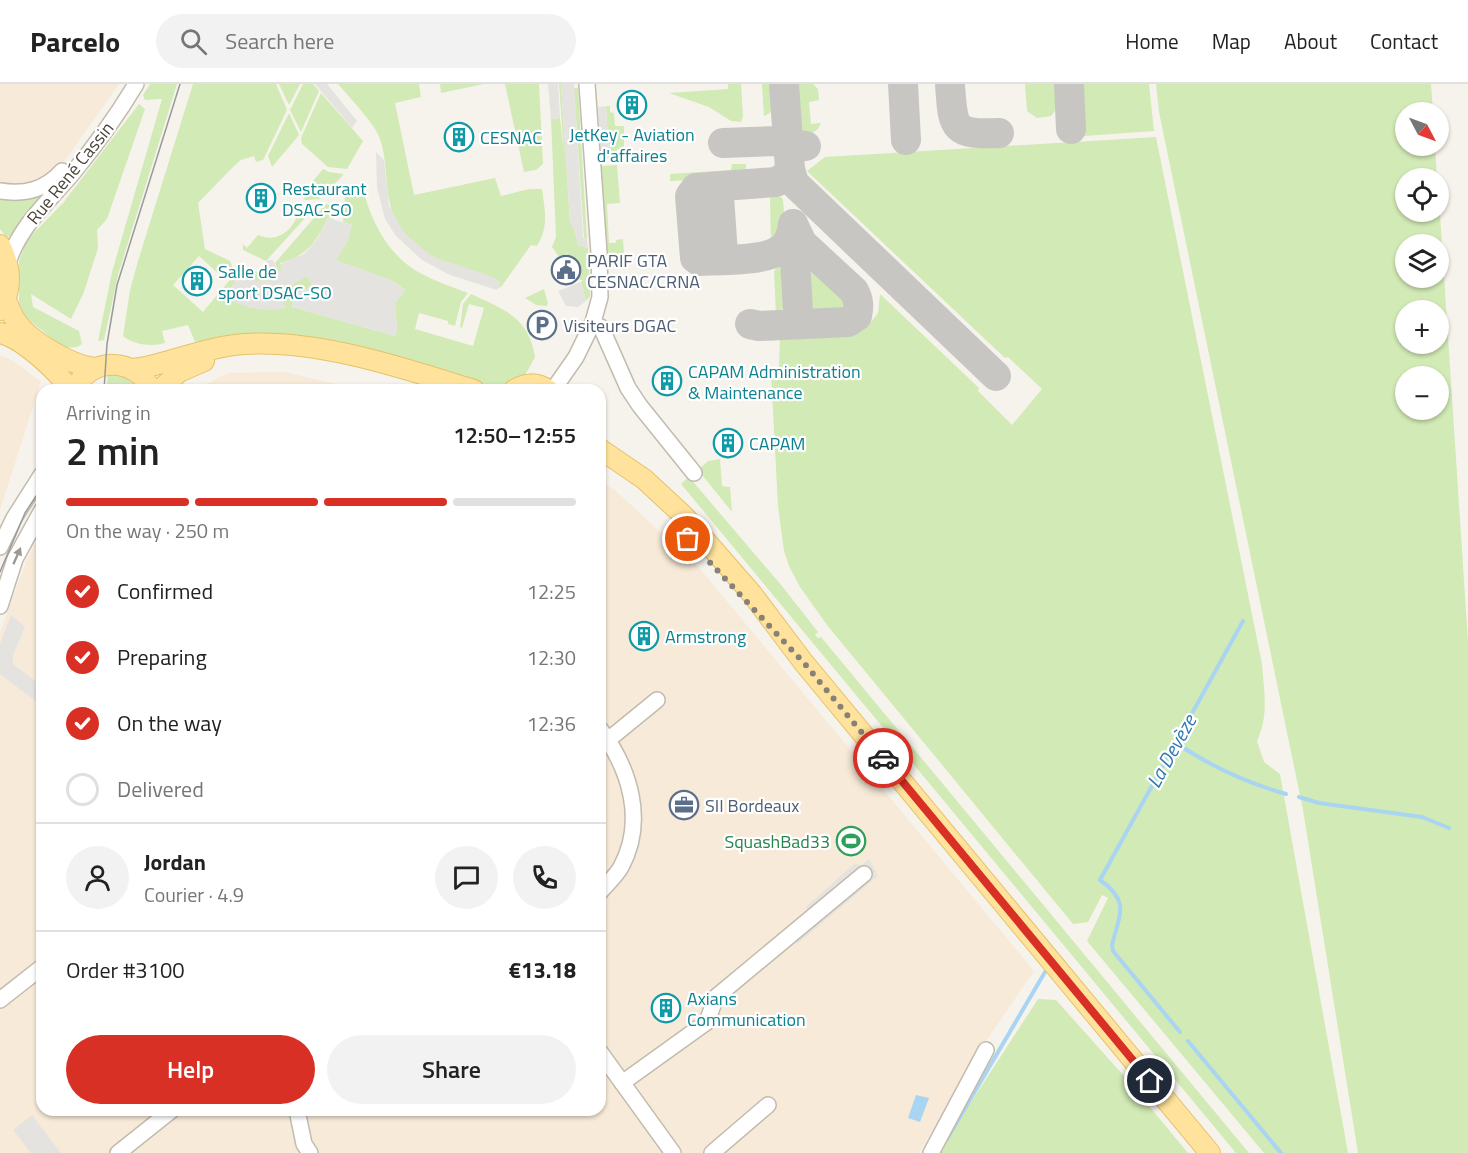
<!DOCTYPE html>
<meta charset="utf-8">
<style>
:root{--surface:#fff;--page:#f2f2f2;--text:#222;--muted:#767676;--line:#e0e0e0;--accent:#d93025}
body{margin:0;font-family:"Titillium Web",sans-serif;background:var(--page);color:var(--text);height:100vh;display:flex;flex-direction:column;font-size:22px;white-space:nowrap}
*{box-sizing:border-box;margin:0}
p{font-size:20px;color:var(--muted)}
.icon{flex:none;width:33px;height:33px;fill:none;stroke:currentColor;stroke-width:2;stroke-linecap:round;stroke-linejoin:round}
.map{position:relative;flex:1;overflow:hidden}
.details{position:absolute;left:36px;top:300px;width:570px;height:732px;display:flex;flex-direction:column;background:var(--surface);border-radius:18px;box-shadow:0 2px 4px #0004}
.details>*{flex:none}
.needle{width:39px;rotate:131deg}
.controls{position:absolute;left:1395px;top:18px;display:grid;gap:12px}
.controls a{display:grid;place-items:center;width:54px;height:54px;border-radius:50%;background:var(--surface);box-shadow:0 2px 4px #0004;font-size:30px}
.pin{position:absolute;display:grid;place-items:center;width:51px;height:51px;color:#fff;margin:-26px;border:3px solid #fff;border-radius:50%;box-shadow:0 2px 6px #0007}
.courier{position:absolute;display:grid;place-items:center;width:60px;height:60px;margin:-30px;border:4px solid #d93025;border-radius:50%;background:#fff;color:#222;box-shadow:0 2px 8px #0007}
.summary em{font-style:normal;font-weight:600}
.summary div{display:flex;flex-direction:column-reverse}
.summary{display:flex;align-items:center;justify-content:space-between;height:102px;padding:0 30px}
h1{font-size:39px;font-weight:600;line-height:45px}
.bar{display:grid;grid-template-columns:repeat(4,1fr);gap:9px 6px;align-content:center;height:72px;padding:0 30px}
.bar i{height:8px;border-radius:4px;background:var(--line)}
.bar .selected{background:var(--accent)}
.bar p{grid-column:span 4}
.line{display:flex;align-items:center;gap:15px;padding:0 30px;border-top:2px solid var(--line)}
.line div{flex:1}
.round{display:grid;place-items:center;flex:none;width:63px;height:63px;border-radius:32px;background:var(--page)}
ol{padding:0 30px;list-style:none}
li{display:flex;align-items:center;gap:18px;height:66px}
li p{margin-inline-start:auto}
li .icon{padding:6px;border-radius:50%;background:var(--accent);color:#fff;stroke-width:4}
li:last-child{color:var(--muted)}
li i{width:33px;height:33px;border:3px solid var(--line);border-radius:50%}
.cta{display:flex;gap:12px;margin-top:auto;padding:12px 30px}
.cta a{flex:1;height:69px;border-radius:36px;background:var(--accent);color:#fff;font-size:24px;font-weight:600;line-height:69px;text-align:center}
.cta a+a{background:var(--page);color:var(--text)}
header{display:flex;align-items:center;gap:36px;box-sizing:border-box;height:84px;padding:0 30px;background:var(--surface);border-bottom:2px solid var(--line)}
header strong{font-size:28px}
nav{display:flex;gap:33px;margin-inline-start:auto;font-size:21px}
.search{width:420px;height:54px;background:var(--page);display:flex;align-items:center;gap:15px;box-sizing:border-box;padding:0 21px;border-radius:33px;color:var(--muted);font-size:22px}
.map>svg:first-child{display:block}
.commercial{fill:#f7ead8}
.green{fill:#d2eab5;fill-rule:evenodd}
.parking{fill:#e5e3e0}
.water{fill:#a9d4f2}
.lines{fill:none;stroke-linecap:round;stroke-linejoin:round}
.stream{stroke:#a9d4f2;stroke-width:4}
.taxiway{stroke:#c8c6c3;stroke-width:30}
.minor-casing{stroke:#c2bbae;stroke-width:18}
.major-casing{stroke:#e6c16a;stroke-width:22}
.minor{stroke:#fff;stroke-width:15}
.major{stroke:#ffe39c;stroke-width:20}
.tram{stroke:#9a9a9a;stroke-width:1.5}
.oneway{fill:#9c9892}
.done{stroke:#878178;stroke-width:6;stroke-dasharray:0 10.8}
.route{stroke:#d93025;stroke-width:8}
.labels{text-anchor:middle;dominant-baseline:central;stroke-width:4.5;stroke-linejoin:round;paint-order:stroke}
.culture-label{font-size:18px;fill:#0d838f;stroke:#fff;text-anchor:start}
.street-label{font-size:18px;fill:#4b4439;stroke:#fff}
.service-label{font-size:18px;fill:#4e5e75;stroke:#fff;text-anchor:start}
.leisure-label{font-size:18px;fill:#27864d;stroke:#fff;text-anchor:end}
.water-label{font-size:20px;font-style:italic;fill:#2e7ab2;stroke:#fff}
</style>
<header>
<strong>Parcelo</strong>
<div class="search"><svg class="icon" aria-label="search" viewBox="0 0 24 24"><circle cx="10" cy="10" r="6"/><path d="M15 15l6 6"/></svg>Search here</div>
<nav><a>Home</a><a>Map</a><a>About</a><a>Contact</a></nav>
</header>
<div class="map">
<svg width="1468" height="1069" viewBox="0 0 1468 1069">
<rect width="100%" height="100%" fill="#f6f3ec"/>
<!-- commercial -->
<path class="commercial" d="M0,0H119L66,75L50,93L36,101H0Z
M0,271L14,277L41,298L0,426Z
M285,288L361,306H195L228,289Z
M600,397L616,407L701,486L1034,887L982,963L919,1069H0V548L26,478L42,446V1026H600Z"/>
<!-- green -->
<path class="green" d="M150,0H177L118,191L104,256L98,257L112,188L162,15L145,16L143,11Z
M193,0H276L287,26L263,76L256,78L254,72L241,76L233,83L198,119L205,165L230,177L232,182L222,193L199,172L173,201L203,228L239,185C251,182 261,190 269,197L307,192L313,202C302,207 294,211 292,223L395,252L397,244L395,219L405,206L393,197L335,176L352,141L343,138L345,112L353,102L363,105C371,138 389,172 420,189C435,197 452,203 468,209L461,218L455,242L448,240V237L419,229L415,245L473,262L484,224L469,220L462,244L460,243L463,220L471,210C503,225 529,233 535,273C526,290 520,304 499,306L343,263L246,252L195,258L188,241L162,247L165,259C152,263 134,261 123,252L130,206L138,177Z
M279,0H300L289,21Z
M303,0H313L319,7L301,48L290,26Z
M338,0H419L421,13L395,19L414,111L495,94L501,112L529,105H542C545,128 549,142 537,162L531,161L501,203L497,204C466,189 430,177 406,151C380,123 391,87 380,55C376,41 349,13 338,0Z
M440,0H484L441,9Z
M505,0H539L543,80L536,86L524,88Z
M559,0H561L570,138L575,147L578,161L588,164L590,212L586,217L581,198L583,196H580L567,169L559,173L552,163L556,153L551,35L560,34L564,70Z
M728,0H741L743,33L741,38L731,37L709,23L669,9L728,5Z
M762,0H776C777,17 782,24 764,32Z
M799,0H813L818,5L819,16L809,18L811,40L821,39L818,45L811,50L802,48L796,42L794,8Z
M1025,0H1055L1058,23L1051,32L1037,34L1027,27Z
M1081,0H1149L1154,47L1084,52Z
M1156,0H1431L1433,28H1406V62H1435L1437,94H1406V128H1438L1439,115L1468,558V1069H1358L1303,726L1159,28ZM1406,160H1438V194H1406ZM1406,226H1438V260H1406ZM1406,292H1438V326H1406Z
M574,4H578L587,156L584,153Z
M321,9L363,57L347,85L328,83L302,60L301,54Z
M139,20L145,25L107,135L97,146L98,164L84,208L71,235L31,210L33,223L79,247L82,260L77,263L64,264L29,236L23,228L19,219V177L27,156L63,119Z
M606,22H610V28L614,29L615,42H624V65H617V73L602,74V70L609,69Z
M289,29L299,51L272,83L268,72Z
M1156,53L1262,580C1264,607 1269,632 1257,657L1264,678L1280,690L1348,1069H1264L1087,857L1108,814L1102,811L1088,838L1073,840L827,541L800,503L789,482L784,467L778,422L771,289L779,284L780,251L787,249L867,243L878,229L880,210L979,304L978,307L1012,341L1042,305L1008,273L1005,274L807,87L825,73Z
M732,80H746V93L670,97V90L731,86Z
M617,81L620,119L607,120L609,159H616V156L623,155L624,170L607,173L601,82Z
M323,85L329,88L344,90L329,106L322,100L314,109L321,115L305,116L302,110Z
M51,103L12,152L6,153L0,145V111Z
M776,112L781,113L783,116L785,144L773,160L771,159L770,114Z
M326,120L338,123L334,135L328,134C317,157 306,173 280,179L282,187H278L275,179Z
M301,121H317L266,177L243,166V160L247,164L258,151C281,161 297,141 301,121Z
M780,181L787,186C788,202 791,220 776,231L774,187Z
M808,183L818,185L851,214L853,220L851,227L844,232H812L806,224L805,186Z
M544,205L548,220L546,222L536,221L525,214Z
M108,289L129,292L143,306H106Z
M720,375L722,402L730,403L732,428L698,386L708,377Z
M689,393L782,502L818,548L815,551L818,554L821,553L1249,1069H1236L681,400Z
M1038,915L1056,916L1124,992L1188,1069H938Z"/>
<!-- parking -->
<path class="parking" d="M315,0H327L357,37L352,44Z
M548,0H558L560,34L551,35Z
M561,0H574L583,153L587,156L588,164L578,161L575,147L570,138Z
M606,22L609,69L601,70L598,23Z
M376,68L384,76L389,122L405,150L433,173L493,193L501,198L497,206L450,191L422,176L396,152L385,135L377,104Z
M328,134L352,141L348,157L336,176L393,197L405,206L395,219L397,244L395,252L292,223L293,216L300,208L313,202L307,192L279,209L286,224L270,226L250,224L226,215L238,190L249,196L268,197L260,189L268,176H273L278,187H281L280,180L304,170L318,154Z
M581,198L586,217L578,223L566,222L558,207Z
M534,231L555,239L550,251L529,243Z
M11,531L25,543L13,571V580L42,602V622L0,590V560Z
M869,775L878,792L797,860L793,855L810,834L806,823L854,780L862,781Z
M32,1031L61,1069H31L13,1046Z"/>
<!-- water -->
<path class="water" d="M916,1011L929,1014L920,1038L908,1034Z"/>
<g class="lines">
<!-- stream -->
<path class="stream" d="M1176,659C1210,682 1247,699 1286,710
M1299,713L1319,719L1422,733L1449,744
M1180,948L1113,867L1112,861C1120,829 1130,817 1100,796L1243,537
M1188,957L1281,1069
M947,1055L1045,888"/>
<!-- taxiway -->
<path class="taxiway" d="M784,0L790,85L794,99L996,292
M903,0L906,56
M950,0C953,44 952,51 999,49
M1069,0L1071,45
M723,59L774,57L806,62
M790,85L788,91L776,98L696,104L690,112L695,174L699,177C718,176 762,177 778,167C788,162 792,150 793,140
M726,102L721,105L719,112L723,170L728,175
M793,141L798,227L801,235L809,240
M750,240L759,242L848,238L857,232C859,222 859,216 854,207L802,159L793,140"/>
<!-- minor casing -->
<g class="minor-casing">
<path id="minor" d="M0,107C25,111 45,106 62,87
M8,179C19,143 48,118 72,90C95,62 117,32 136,0
M592,240L601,243L628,304L640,322L694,389
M553,306L576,273L593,238L600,213L599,169L587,0
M0,463L14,434L42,390
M0,522L15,475L42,426
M600,645C630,685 646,737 621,783C616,792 607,800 600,808
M608,656L657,616
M0,916L42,883
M600,968L673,1069
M622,999L707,938L716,913L864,790
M297,1026L304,1060L310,1069
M118,1069L172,1026
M712,1069L768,1021
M931,1069L986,966"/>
</g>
<!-- major casing -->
<g class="major-casing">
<path id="major" d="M0,161C11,184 13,204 0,226
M6,216C9,223 11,230 16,237C29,257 71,281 94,284
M0,249C22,254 58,287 70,306
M132,285C147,284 158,280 172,276C196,269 220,262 244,260C318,255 403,284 474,306
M75,306C89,272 137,273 151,306
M160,306L179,288L204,277
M514,306C525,299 537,298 548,306
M600,365L644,395L684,432L752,510L804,579L1210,1069"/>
</g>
<!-- minor -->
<use href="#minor" class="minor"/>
<!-- major -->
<use href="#major" class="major"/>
<!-- tram -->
<path class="tram" d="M104,306L107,260L117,201L180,0
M0,488L25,429L42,403"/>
</g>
<!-- one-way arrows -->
<defs><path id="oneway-solid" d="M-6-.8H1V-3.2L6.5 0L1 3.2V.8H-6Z" transform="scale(1.5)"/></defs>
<use class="oneway" href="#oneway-solid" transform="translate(17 472) rotate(-66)"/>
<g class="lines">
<!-- done -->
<path class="done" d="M688,455L804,579L883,674"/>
<!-- route -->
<path class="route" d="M883,674L1150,997"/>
</g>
<!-- icons -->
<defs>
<g id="building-ring" transform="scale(1.5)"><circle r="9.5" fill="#fff" stroke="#0f9aa8" stroke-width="1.5"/><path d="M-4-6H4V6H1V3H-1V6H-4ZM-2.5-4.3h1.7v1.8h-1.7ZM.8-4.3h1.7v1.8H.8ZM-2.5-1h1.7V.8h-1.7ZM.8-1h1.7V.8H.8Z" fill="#0f9aa8"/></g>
<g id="civic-ring" transform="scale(1.5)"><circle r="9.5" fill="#fff" stroke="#5c6f8a" stroke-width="1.5"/><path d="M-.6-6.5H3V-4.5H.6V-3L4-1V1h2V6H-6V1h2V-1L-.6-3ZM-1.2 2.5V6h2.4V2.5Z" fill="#5c6f8a"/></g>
<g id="parking-ring" transform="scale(1.5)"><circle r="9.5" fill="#fff" stroke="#5c6f8a" stroke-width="1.5"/><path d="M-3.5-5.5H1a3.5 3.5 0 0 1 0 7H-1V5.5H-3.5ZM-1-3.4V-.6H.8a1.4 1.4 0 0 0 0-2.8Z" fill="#5c6f8a"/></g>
<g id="office-ring" transform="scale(1.5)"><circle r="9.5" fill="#fff" stroke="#5c6f8a" stroke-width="1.5"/><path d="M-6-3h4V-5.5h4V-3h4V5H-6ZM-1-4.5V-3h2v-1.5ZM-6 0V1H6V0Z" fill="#5c6f8a"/></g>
<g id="stadium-ring" transform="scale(1.5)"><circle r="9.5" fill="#fff" stroke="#2e9e5b" stroke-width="1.5"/><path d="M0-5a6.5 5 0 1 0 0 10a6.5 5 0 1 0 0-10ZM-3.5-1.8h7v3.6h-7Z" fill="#2e9e5b"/></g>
</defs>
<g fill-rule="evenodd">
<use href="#building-ring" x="632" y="21"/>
<use href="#building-ring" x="459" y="53"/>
<use href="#building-ring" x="261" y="114"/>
<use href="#civic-ring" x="566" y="186"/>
<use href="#building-ring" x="197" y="197"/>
<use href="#parking-ring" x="542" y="241"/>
<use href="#building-ring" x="667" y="297"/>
<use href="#building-ring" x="728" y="359"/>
<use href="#building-ring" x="644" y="552"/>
<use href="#office-ring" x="684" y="721"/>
<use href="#stadium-ring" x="851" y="757"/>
<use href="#building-ring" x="666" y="924"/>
</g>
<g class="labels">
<!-- culture labels -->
<g class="culture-label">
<text x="632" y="50" text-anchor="middle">JetKey - Aviation<tspan x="632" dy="21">d'affaires</tspan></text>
<text x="480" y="53">CESNAC</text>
<text x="282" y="104">Restaurant<tspan x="282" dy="21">DSAC-SO</tspan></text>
<text x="218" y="187">Salle de<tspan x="218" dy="21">sport DSAC-SO</tspan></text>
<text x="688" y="287">CAPAM Administration<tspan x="688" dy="21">&amp; Maintenance</tspan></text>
<text x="749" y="359">CAPAM</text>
<text x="665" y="552">Armstrong</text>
<text x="687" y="914">Axians<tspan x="687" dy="21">Communication</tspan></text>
</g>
<!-- street labels -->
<g class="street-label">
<text transform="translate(70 89) rotate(-51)">Rue René Cassin</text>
</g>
<!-- service labels -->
<g class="service-label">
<text x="587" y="176">PARIF GTA<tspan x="587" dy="21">CESNAC/CRNA</tspan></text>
<text x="563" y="241">Visiteurs DGAC</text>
<text x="705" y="721">SII Bordeaux</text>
</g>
<!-- leisure labels -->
<g class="leisure-label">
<text x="830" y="757">SquashBad33</text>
</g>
<!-- water labels -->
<g class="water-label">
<text transform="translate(1171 667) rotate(-61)">La Devèze</text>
</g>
</g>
</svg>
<div class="controls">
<a><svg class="needle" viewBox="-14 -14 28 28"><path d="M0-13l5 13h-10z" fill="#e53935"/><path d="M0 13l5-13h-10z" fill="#767676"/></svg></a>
<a><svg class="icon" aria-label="locate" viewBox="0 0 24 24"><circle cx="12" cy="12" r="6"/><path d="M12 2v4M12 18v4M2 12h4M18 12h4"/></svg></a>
<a><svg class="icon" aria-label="layers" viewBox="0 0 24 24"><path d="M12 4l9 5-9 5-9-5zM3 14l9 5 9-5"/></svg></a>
<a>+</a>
<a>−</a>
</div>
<div class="pin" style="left:688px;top:455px;background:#ea580c"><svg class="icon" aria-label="bag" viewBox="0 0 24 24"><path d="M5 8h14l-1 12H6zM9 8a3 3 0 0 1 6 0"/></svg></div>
<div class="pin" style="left:1150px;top:997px;background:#1f2937"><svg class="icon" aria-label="home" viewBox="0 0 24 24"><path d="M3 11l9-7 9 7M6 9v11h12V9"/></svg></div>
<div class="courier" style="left:883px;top:674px"><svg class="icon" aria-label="car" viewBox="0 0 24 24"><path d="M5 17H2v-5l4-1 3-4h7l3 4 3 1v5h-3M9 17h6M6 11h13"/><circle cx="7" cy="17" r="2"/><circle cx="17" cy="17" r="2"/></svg></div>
<section class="details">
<div class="summary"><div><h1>2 min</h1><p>Arriving in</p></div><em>12:50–12:55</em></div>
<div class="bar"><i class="selected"></i><i class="selected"></i><i class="selected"></i><i></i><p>On the way · 250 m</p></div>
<ol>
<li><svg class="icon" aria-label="check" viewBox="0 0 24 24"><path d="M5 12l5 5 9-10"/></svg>Confirmed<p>12:25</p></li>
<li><svg class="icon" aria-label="check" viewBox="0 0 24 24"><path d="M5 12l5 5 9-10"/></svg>Preparing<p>12:30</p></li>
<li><svg class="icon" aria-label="check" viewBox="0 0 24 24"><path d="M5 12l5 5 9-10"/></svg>On the way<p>12:36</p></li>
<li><i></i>Delivered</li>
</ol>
<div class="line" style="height:108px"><a class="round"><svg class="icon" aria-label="person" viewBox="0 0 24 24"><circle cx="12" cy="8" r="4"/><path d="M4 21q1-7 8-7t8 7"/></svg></a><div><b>Jordan</b><p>Courier · 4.9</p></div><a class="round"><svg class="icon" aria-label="chat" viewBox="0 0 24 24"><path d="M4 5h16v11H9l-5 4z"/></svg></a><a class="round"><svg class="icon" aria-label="phone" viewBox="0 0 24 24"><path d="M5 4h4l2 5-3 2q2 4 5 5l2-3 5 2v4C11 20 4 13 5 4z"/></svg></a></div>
<div class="line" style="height:78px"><div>Order #3100</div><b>€13.18</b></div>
<div class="cta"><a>Help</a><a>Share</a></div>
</section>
</div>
